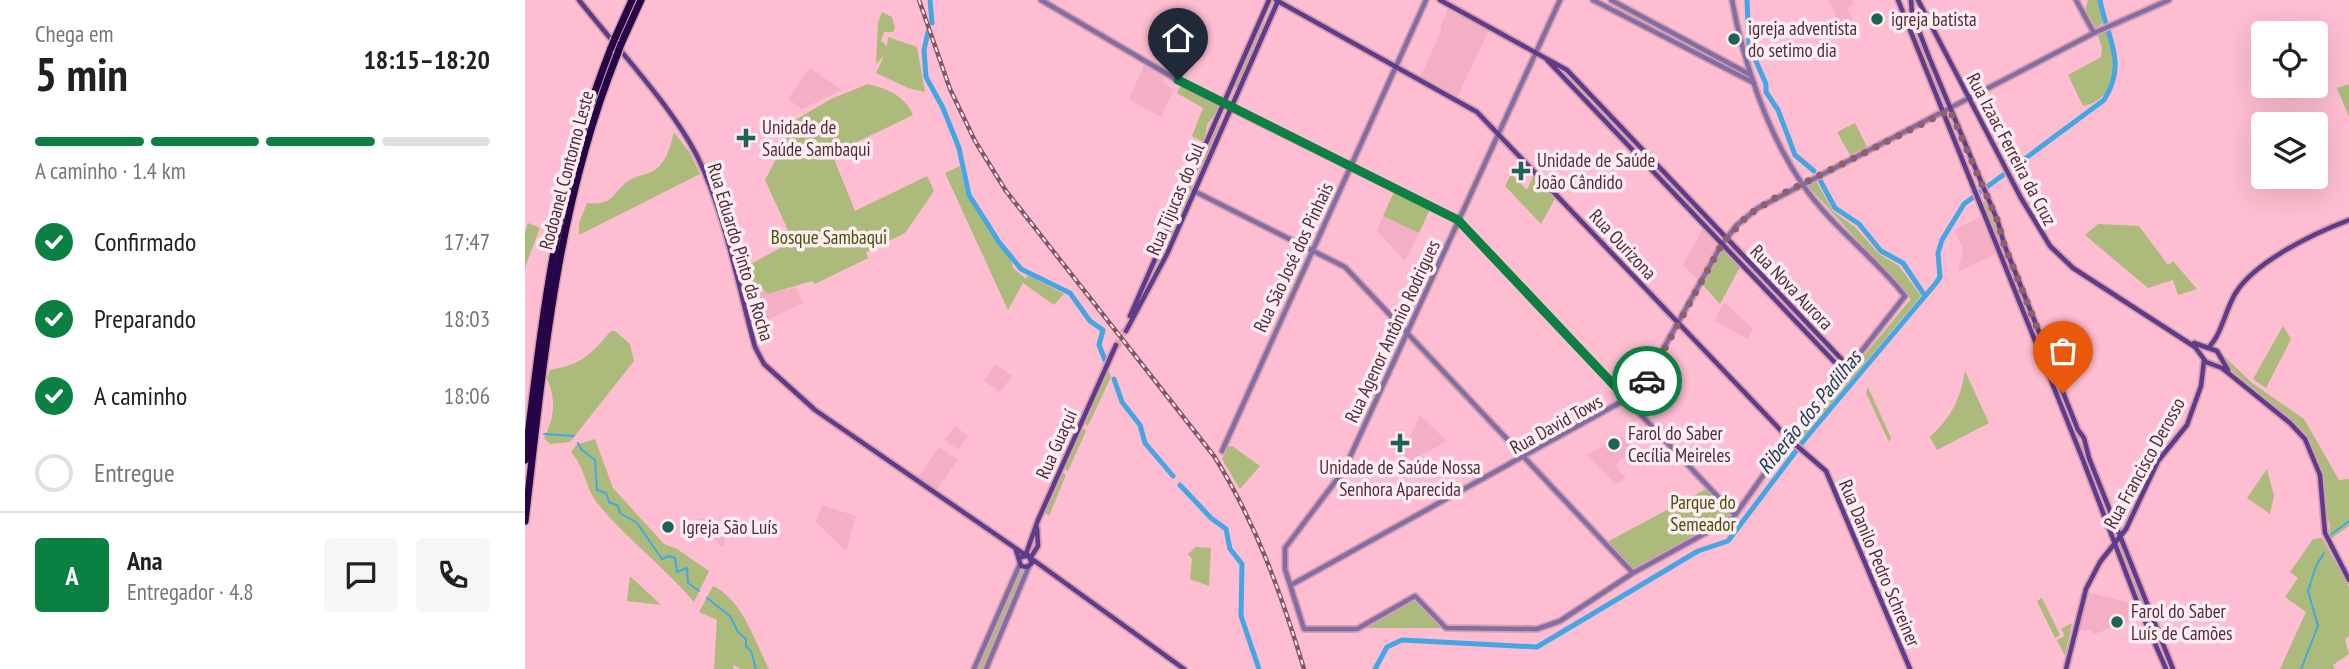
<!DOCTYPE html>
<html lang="pt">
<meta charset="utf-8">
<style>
:root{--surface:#fff;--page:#f6f6f6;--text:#202124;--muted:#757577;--line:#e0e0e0;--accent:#0b8043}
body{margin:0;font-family:"PT Sans Narrow",sans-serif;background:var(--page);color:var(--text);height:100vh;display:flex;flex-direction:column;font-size:26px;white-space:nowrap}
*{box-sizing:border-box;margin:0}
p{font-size:23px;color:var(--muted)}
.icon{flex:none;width:38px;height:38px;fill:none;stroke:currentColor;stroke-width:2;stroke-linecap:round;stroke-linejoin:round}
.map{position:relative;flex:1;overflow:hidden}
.side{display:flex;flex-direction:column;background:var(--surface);width:525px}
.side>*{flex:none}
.fabs{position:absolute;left:1726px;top:21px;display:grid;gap:14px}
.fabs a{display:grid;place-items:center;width:77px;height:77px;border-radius:7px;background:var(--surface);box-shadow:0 7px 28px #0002;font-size:35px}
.pin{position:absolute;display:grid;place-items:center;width:60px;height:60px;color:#fff;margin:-72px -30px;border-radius:50% 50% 50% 0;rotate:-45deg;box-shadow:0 0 7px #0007}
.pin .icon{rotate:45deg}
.courier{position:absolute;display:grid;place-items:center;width:70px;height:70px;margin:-35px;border:5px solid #0b8043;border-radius:50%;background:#fff;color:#222;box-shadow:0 2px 9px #0007}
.summary em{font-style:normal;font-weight:700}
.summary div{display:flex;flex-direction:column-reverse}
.summary{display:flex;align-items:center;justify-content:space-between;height:119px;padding:0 35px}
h1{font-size:46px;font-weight:700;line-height:52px}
.bar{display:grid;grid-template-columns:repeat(4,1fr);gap:10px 7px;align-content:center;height:84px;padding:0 35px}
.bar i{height:9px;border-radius:5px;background:var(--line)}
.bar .current{background:var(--accent)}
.bar p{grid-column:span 4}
.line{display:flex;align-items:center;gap:18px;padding:0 35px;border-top:2px solid var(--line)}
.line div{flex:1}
.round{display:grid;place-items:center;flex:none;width:74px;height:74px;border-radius:7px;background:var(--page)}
ol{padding:0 35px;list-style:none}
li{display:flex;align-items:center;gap:21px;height:77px}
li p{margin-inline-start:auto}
li .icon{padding:7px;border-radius:50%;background:var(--accent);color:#fff;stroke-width:4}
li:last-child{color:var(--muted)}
li i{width:38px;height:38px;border:4px solid var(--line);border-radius:50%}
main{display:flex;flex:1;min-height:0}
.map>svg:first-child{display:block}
.built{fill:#f5afc4}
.green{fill:#acbb7c}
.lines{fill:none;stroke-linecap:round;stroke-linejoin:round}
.stream{stroke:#44a7e4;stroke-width:2}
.river{stroke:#44a7e4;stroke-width:5}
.secondary-tunnel{stroke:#dba0b2;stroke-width:4.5;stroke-dasharray:4.5 2;stroke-linecap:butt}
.tertiary-casing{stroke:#d79eaf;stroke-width:8}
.secondary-casing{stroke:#d79eaf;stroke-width:8}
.motorway-casing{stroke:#d79eaf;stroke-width:10}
.tertiary{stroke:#816ea5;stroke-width:4.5}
.secondary{stroke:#5c3c8b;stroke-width:4.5}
.motorway{stroke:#260448;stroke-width:7}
.rail-casing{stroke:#825865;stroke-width:4.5}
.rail{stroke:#ffedf2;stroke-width:2;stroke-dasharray:5;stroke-linecap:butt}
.motorway-bridge-casing{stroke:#d79eaf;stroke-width:10;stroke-linecap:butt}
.motorway-bridge{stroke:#260448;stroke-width:7}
.done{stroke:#8c606d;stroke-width:7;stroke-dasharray:0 12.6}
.route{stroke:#0b8043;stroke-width:9}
.poi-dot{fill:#1c6458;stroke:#ffedf2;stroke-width:2.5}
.labels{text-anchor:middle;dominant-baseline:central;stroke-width:7;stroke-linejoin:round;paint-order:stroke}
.poi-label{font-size:19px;fill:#4e2e38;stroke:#ffedf2;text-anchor:start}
.street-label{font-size:19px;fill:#4e2e38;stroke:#ffedf2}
.park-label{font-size:19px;fill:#445103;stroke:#ffedf2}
.water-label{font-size:21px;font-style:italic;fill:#133c55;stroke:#ffedf2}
</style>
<main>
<section class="side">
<div class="summary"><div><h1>5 min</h1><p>Chega em</p></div><em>18:15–18:20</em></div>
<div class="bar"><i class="current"></i><i class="current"></i><i class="current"></i><i></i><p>A caminho · 1.4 km</p></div>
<ol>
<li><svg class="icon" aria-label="check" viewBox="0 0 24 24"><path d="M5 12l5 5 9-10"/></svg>Confirmado<p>17:47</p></li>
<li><svg class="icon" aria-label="check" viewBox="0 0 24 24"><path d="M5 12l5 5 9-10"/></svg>Preparando<p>18:03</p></li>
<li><svg class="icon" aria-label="check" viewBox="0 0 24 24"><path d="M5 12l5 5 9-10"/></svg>A caminho<p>18:06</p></li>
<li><i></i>Entregue</li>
</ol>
<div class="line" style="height:126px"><b class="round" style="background:var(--accent);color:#fff">A</b><div><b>Ana</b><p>Entregador · 4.8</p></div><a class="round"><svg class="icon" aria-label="chat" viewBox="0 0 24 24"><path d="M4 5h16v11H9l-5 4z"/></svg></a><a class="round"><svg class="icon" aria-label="phone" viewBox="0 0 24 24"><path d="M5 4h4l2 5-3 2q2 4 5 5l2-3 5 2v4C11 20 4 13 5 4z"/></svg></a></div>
</section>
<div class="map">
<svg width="1824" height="669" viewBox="0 0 1824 669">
<rect width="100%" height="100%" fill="#febdd0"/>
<!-- built -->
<path class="built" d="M1303,0H1327L1329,4L1322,8L1328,20L1317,26Z
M923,8L964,30L933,96L896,76L917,29L915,28Z
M619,64L637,74L639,83L648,90L636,117L604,100Z
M285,68L317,90L277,109L263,99Z
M858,216L894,233L880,261L852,231Z
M1455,217L1472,253L1433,272L1438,249L1429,230Z
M1178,228L1193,244L1173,280L1158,265Z
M230,282L243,294L271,287L278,303L229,326L220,294Z
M1199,302L1228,329L1223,339L1189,321Z
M470,364L487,376L475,392L459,381Z
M895,415L922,441L886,461L877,454Z
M430,426L443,436L433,450L419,440Z
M1097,436L1111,451L1093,461L1092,468L1101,478L1090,484L1062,455Z
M414,447L433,460L411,491L393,478Z
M297,505L331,516L321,551L291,522Z
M176,518L205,531L197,547L172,520Z
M1565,593L1610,604L1615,616L1570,634L1564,630L1553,631Z"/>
<!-- green -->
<path class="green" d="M1563,0H1573L1578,23L1571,28L1560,11Z
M357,12L367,17L370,28L368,32H359L356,41L362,46L363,37L392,47L400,92L383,88L351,73L359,56L351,64L353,22Z
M737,21L741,24L713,88L708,86Z
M1581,29C1592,56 1595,99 1558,106L1543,75L1576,57L1577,48L1572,33Z
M343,84C363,89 380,96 388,115L307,154L330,211L402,176L409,191L380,233L341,252L343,258L290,284L287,281L243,294L230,282L220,294L211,265H224L268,241L240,180L272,119L306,99Z
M656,84L696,105L682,125L679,142L667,136L678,108L652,93Z
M1824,84V117L1812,88Z
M1330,123L1342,147L1325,155L1312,132Z
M691,124L695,126L677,169L672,166Z
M149,132L165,153L175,174L54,235V223L62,203C90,205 85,195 103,181C109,177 118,175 124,173C141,166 145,148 149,132Z
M1102,136L1197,236L1196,238L1101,139Z
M435,166L441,193L486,259L488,268L501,279L503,275L539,294L529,305L498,283L483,310L420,173Z
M986,174L1002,190L1009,174L1031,197L1016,224L980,186Z
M1291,181L1308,211L1330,227L1354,254L1374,266L1396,296L1274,442L1270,438L1386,299L1283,186Z
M669,187L644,245L642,246L643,233L663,189Z
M869,192L905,209L894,233L858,216Z
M1460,201L1491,278L1489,280L1456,203Z
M3,223L15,228L0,267V232Z
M1573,224L1614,226L1643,265L1648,261L1672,289L1653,295L1648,280L1623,288L1560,235Z
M1203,242L1320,365L1318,368L1201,245Z
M1197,248L1215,267L1195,304L1177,284Z
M1491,288H1494L1502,306L1548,425Z
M1758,326L1766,339L1741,388L1728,379Z
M86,331H90L105,344L109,361L45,442L25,444L19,438C30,417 31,400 22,378L25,370C58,364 65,355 86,331Z
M1699,356L1727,383L1779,419L1814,480L1824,479V526L1804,540L1805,525L1799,508L1797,472L1785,442L1766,420L1704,368Z
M583,370L586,377L563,426L558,422Z
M1440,371L1464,423L1412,450L1405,437C1426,417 1435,401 1440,371Z
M1343,387L1366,438L1364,442L1341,393Z
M556,427L561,431L543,471L538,467Z
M70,439L88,488L139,544L152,549L184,571L169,602C140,567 102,540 73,504C60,488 60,467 46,452L51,445Z
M707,446L735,466L715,489L697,459L702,447Z
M1742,469L1749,496L1745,514L1722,498Z
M537,472L541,475L524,516L519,512Z
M1183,488L1209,515L1194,527L1109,571L1082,542Z
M1797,538L1824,587V636L1820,639L1824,654L1808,665L1810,669H1755L1781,612L1760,597L1773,578L1765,572L1788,539Z
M671,547L686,548L684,586L665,579L667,559L663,554Z
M496,567L502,569L459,669H450Z
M105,576L136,605L102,601Z
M1611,579L1647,669H1643L1607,581Z
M188,586C217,599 230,642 244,669H216L209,665L208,669H189L192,620L174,612Z
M889,597L919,628H835Z
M1517,598L1535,635L1530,638L1512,601Z
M1547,623L1540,656L1532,640L1540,636L1536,629Z"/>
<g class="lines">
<!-- stream -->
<path class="stream" d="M19,434L49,436
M53,443L56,449L70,460L72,490L81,493L84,502L93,506L95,513L112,523L137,559L144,556L150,558L152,572L162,568L163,583L174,591
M1804,536L1824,521
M182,598L205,616L213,632L221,639V646L226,651L231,669
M1776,669L1793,626L1783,591L1791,566L1799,553"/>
<!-- river -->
<path class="river" d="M405,0L407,23
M1222,0L1224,45L1241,84V92L1253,110L1270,155L1289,171
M403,32L399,50L401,77L418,108L434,148L444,195L474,242L496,269L545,293L565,321L578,330L574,345L580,360
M1295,180L1310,208L1334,224L1356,251L1378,263L1400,296
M589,379L597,402L615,425L620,443L648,476
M655,485L686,518L701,529L705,549L717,564L716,616L734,669
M850,669L862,647L877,640L1012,647L1173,551L1203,541L1280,439L1411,283L1415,277L1413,253L1417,240L1439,204L1579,100C1603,62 1582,39 1575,0"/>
<!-- secondary-tunnel -->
<path class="secondary-tunnel" d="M591,344L599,329
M593,347L601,331"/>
<!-- tertiary casing -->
<g class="tertiary-casing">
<path id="tertiary" d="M516,0L673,92L933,220L1210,515
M1035,0L819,470L760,548V569L779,629H832L890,596L921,628L1012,629L1035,621L1108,573L1208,518L1264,439
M1068,0L1229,83
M1086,0L1224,74
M1207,0C1218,61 1242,133 1278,185C1306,226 1349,257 1380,296L1324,367
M1551,0L1569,33
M669,191L820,267L1108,573
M697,451L901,0
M766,585L1114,392L1197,244L1212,225L1233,208L1569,33L1644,0
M449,669L495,564
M461,669L504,566"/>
</g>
<!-- secondary casing -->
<g class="secondary-casing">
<path id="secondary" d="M54,0C90,46 148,107 173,158C199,210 214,289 230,347L239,364L290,410L499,554
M751,0L952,112L1264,439L1301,471L1385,669
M915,0L1042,70L1324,367L1264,439
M1373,0L1558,460L1614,607L1641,669
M1386,0L1387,13L1404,57L1473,222L1479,244L1553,430L1559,438L1564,458L1648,669
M1393,0L1496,198L1525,246L1548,268L1670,347L1681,362L1697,368L1765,423L1780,439L1795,475L1800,533L1824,580
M1022,60L1319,372
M605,316L744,0
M601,331L642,254L753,1
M1669,343L1692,351L1703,370
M1683,348C1697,334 1700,311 1710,294C1729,262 1789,233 1824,220
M491,550L496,566L502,567L507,563L503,555L494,558
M501,554L513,520L591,345
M506,557L513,546L512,528
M507,559L659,669
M1541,669L1561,589L1575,562L1601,529L1633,461L1662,425L1676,386L1679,361"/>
</g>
<!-- motorway casing -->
<g class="motorway-casing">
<path id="motorway" d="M90,38L107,0
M96,44L116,0
M0,460C18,313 31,187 86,48
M0,521C19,360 31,208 92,55"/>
</g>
<!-- tertiary -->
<use href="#tertiary" class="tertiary"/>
<!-- secondary -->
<use href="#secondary" class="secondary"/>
<!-- motorway -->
<use href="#motorway" class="motorway"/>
<!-- rail casing -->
<g class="rail-casing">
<path id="rail" d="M394,0L425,89L450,141L481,191L689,456C731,523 756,593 779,669"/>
</g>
<!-- rail -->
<use href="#rail" class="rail"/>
<!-- motorway-bridge casing -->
<g class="motorway-bridge-casing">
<path id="motorway-bridge" d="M86,48L90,38
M92,55L96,44"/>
</g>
<!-- motorway-bridge -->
<use href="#motorway-bridge" class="motorway-bridge"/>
</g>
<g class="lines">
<!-- done -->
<path class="done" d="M1122,381L1197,244L1223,215L1253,196L1425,110L1473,222L1479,244L1538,393"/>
<!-- route -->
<path class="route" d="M653,80L933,220L1103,400L1122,381"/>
</g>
<!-- markers -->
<g class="poi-dot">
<circle cx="1352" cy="19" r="7"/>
<circle cx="1209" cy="39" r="7"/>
<path d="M217.5 127.5h7v7h7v7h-7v7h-7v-7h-7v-7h7z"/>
<path d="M992.5 160.5h7v7h7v7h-7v7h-7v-7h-7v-7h7z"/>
<path d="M871.5 432.5h7v7h7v7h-7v7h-7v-7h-7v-7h7z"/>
<circle cx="1089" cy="444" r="7"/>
<circle cx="143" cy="527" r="7"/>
<circle cx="1592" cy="622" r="7"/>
</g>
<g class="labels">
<!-- poi labels -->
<g class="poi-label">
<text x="1366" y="19">igreja batista</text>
<text x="1223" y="28">igreja adventista<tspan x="1223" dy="22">do setimo dia</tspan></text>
<text x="237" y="127">Unidade de<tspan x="237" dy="22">Saúde Sambaqui</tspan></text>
<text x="1012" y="160">Unidade de Saúde<tspan x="1012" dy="22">João Cândido</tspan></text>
<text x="1103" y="433">Farol do Saber<tspan x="1103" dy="22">Cecília Meireles</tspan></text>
<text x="875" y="467" text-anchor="middle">Unidade de Saúde Nossa<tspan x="875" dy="22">Senhora Aparecida</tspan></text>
<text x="157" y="527">Igreja São Luís</text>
<text x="1606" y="611">Farol do Saber<tspan x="1606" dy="22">Luís de Camões</tspan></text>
</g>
<!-- street labels -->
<g class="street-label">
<text transform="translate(1487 149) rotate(62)">Rua Izaac Ferreira da Cruz</text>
<text transform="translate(41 170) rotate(-75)">Rodoanel Contorno Leste</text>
<text transform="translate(650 199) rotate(-67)">Rua Tijucas do Sul</text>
<text transform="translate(1098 244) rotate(47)">Rua Ourizona</text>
<text transform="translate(216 252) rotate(73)">Rua Eduardo Pinto da Rocha</text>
<text transform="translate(768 257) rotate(-65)">Rua São José dos Pinhais</text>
<text transform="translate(1267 287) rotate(46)">Rua Nova Aurora</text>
<text transform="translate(867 331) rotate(-65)">Rua Agenor Antônio Rodrigues</text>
<text transform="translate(1031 424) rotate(-29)">Rua David Tows</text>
<text transform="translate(531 444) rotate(-66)">Rua Guaçuí</text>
<text transform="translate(1619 463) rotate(-61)">Rua Francisco Derosso</text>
<text transform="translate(1355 563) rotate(67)">Rua Danilo Pedro Schreiner</text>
</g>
<!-- park labels -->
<g class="park-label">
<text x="304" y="237">Bosque Sambaqui</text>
<text x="1178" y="502">Parque do<tspan x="1178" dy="22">Semeador</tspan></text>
</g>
<!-- water labels -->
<g class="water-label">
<text transform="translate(1284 412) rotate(-51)">Riberão dos Padilhas</text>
</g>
</g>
</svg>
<div class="fabs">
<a><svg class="icon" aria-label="locate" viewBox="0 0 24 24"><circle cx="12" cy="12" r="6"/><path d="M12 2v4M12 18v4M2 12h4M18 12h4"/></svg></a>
<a><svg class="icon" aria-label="layers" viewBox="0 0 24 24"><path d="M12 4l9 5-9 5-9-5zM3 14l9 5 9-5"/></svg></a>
</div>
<div class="pin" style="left:1538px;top:393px;background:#ea580c"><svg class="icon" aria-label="bag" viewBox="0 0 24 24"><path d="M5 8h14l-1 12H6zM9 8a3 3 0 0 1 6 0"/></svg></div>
<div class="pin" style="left:653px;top:80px;background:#1f2937"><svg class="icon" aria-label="home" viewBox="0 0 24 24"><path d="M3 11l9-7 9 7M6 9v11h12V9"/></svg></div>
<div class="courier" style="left:1122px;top:381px"><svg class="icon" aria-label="car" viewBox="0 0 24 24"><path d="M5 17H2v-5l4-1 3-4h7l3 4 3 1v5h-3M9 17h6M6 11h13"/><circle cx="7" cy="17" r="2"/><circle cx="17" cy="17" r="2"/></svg></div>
</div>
</main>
